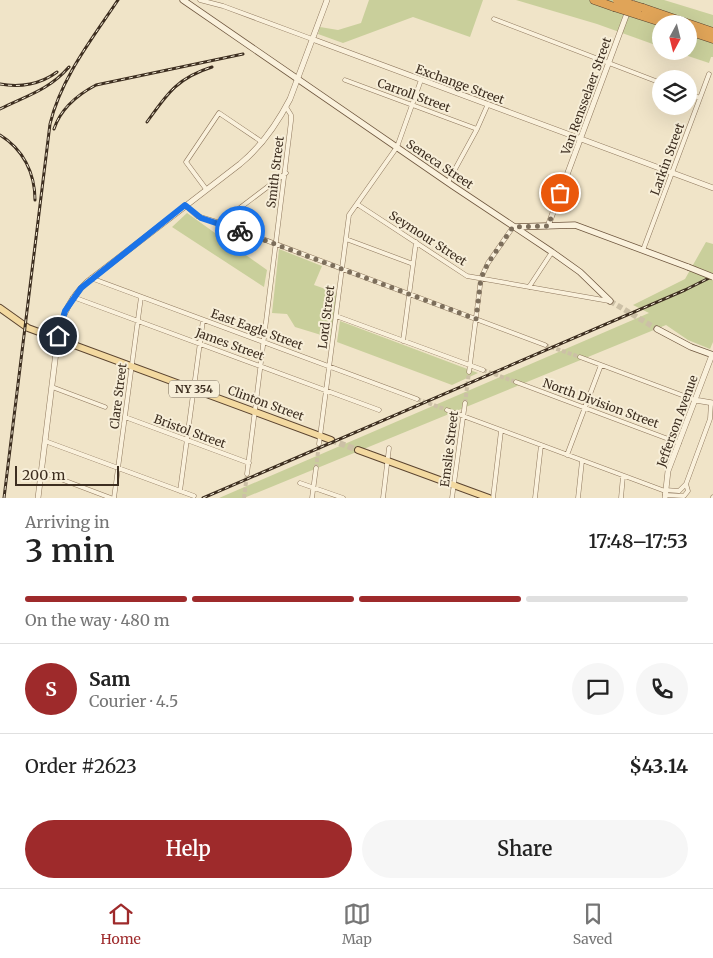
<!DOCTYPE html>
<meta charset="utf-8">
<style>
:root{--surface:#fff;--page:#f6f6f6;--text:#222;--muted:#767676;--line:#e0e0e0;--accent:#9e2a2b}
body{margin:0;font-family:Merriweather,serif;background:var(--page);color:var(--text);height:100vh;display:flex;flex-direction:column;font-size:19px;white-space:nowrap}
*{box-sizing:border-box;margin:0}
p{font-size:16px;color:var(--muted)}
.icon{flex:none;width:28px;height:28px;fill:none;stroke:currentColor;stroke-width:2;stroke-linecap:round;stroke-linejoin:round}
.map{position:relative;height:498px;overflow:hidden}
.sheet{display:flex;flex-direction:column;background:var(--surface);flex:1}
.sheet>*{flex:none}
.needle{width:32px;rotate:187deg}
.buttons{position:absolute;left:652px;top:15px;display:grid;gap:10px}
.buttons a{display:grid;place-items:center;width:45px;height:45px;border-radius:50%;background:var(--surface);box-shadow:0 5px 20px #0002;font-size:25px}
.scale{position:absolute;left:15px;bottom:12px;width:104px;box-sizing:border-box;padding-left:5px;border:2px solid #3d2e20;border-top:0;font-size:14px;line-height:18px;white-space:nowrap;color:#3d2e20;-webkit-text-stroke:4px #f7eed8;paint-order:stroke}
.pin{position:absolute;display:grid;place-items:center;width:42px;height:42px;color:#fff;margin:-21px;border:2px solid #fff;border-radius:50%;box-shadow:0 1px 5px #0007}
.courier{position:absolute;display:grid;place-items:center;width:50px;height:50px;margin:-25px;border:4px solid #1a73e8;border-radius:50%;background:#fff;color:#222;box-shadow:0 1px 6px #0007}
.head em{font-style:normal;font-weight:600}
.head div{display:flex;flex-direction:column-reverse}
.head{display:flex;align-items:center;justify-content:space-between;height:85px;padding:0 25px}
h1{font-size:32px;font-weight:600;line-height:38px}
.bar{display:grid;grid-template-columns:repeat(4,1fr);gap:8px 5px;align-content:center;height:60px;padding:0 25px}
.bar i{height:6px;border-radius:4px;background:var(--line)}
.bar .on{background:var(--accent)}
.bar p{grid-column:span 4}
.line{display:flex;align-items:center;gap:12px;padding:0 25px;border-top:1px solid var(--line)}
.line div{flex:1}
.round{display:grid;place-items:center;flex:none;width:52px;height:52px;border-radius:26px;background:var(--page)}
.primary-button{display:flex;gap:10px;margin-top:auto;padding:10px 25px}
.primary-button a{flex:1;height:58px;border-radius:30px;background:var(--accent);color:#fff;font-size:20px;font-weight:600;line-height:58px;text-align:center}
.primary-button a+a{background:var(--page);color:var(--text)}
.dock{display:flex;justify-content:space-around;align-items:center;height:70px;border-top:1px solid var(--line);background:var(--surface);font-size:14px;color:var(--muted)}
.dock a{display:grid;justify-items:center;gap:2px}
.dock .on{color:var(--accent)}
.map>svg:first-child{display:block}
.green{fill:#c9cf9b}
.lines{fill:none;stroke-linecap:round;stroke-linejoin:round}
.minor-tunnel{stroke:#ccc0a6;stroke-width:4;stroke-dasharray:4 2;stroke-linecap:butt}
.secondary-tunnel{stroke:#ccc0a6;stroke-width:5.5;stroke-dasharray:5.5 3;stroke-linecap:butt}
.primary-tunnel{stroke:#ccc0a6;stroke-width:6;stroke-dasharray:6 3;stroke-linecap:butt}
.minor-casing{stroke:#8d765c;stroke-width:5}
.tertiary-casing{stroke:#8d765c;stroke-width:6}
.secondary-casing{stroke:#6f573f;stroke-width:7}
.primary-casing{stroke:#5b4430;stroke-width:8}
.motorway-casing{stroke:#5b4430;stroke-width:9}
.minor{stroke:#faf1dc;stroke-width:4}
.tertiary{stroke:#faf1dc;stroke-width:5}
.secondary{stroke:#faf1dc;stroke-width:5.5}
.primary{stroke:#f3d9a0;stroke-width:6}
.motorway{stroke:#e0a458;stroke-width:8}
.rail-casing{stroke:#3d2e20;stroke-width:3}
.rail{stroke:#f7eed8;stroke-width:1;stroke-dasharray:4;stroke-linecap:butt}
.secondary-bridge-casing{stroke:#6f573f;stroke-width:7;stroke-linecap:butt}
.motorway-bridge-casing{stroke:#5b4430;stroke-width:9;stroke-linecap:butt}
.secondary-bridge{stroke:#faf1dc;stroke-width:5.5}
.motorway-bridge{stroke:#e0a458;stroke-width:8}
.done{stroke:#7c6e5b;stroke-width:5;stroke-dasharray:0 9}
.route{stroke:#1a73e8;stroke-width:6}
.labels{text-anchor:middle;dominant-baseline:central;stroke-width:4;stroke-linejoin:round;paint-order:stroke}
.shield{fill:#f7eed8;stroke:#756857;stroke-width:1}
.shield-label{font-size:11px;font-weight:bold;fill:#3d2e20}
.street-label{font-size:12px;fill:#3d2e20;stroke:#f7eed8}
</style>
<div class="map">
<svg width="713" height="498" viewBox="0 0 713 498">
<rect width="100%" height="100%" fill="#f0e4c8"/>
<!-- green -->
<path class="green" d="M369,0H483L470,37L413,17L343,43L318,34L320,27L338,30L361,23Z
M516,0H664L713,15V57H711L709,63L673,51H689V24H661V47L597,24Z
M187,213L267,270L264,287L172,227Z
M706,242L713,244V342L710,349L688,340L666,325L244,498H219L649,313L633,305L685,279Z
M279,249L322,266L314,285L337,293L331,338L295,327L287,314L272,313Z
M340,321L478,373L452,385L337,342Z"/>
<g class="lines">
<!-- minor-tunnel -->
<path class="minor-tunnel" d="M545,345L580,357
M483,370L516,382
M417,399L447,410
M465,403L469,372
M316,468L319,444
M244,498L247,474"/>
<!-- secondary-tunnel -->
<path class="secondary-tunnel" d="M610,301L657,329"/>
<!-- primary-tunnel -->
<path class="primary-tunnel" d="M331,440L358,450"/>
<!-- minor casing -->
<g class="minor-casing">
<path id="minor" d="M200,0L223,6L312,39
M494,19L661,83
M345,80L477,129
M689,94L700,98
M448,182L477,129L488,104
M206,189L186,162L219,113L262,142
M357,204L467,276L609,301
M185,205L197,216L220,223L545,345
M220,223L286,173
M346,239L413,264
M643,250L709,74
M91,278L417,399
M529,287L552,252
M73,297L379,410
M336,316L483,370
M403,341L416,242
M580,357L695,400
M469,372L481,278L488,263L513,227
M516,382L679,443
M52,387L105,407
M447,410L665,491
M125,417L249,463
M45,441L194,496
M319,444L349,215L397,147L421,80
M567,455L601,365
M42,472L111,498
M247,474L291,121V115L286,107
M300,483L343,498
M665,490L679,491L686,484L710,419L711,403
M180,491L203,320
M665,495L684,496L688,491L686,484
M114,498L141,297
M312,498L316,468
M383,498L389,448
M452,498L465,403
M493,498L501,431
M535,498L541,445
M578,498L582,461
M621,498L623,476
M713,498V497"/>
</g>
<!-- tertiary casing -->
<g class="tertiary-casing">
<path id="tertiary" d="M312,39L713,188
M548,226L632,0
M695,400L713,403
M38,498L58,336C62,314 71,297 87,282L240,164C262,146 277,124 290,99L327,0
M665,498L668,471L712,355"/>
</g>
<!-- secondary casing -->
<g class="secondary-casing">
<path id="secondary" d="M183,0L453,186L552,252L580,272L610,301
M513,227L575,225L688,267
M657,329L691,347L713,355"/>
</g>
<!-- primary casing -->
<g class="primary-casing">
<path id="primary" d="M0,308L28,328L331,440
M358,450L489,498"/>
</g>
<!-- motorway casing -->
<g class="motorway-casing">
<path id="motorway" d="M594,0L614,7
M643,8L713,32
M639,15L667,24
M689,31L713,39"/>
</g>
<!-- minor -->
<use href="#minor" class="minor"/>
<!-- tertiary -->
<use href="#tertiary" class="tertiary"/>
<!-- secondary -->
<use href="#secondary" class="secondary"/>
<!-- primary -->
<use href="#primary" class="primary"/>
<!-- motorway -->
<use href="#motorway" class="motorway"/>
<!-- rail casing -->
<g class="rail-casing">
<path id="rail" d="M0,84C20,88 41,84 57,72
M0,109C26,96 49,90 69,67
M147,122C167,94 177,78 212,67
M54,129C61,108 77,95 96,85L243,54
M0,135C23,149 35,173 35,200
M4,498L50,124C61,78 92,39 118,0
M203,498L685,290L713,276"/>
</g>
<!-- rail -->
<use href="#rail" class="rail"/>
<!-- secondary-bridge casing -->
<g class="secondary-bridge-casing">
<path id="secondary-bridge" d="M688,267L713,277"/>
</g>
<!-- motorway-bridge casing -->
<g class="motorway-bridge-casing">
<path id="motorway-bridge" d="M617,0L643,8
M614,7L639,15"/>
</g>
<!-- secondary-bridge -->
<use href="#secondary-bridge" class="secondary-bridge"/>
<!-- motorway-bridge -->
<use href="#motorway-bridge" class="motorway-bridge"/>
</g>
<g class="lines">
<!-- done -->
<path class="done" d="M240,231L476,319L481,278L488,263L513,227L548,226L560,193"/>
<!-- route -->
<path class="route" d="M58,336L65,311L81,288L185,205L201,218L240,231"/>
</g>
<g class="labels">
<!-- shield labels -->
<rect class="shield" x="169" y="380.5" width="50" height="17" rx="4"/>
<g class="shield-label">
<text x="194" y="389">NY 354</text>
</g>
<!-- street labels -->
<g class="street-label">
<text transform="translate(460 84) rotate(20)">Exchange Street</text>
<text transform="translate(414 95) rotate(20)">Carroll Street</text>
<text transform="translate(586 96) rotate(-70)">Van Rensselaer Street</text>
<text transform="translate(667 159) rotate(-70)">Larkin Street</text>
<text transform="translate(440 164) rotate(34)">Seneca Street</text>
<text transform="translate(275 172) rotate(-83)">Smith Street</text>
<text transform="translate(428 238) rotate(33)">Seymour Street</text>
<text transform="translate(326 317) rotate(-83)">Lord Street</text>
<text transform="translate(257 329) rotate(20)">East Eagle Street</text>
<text transform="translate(230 344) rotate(20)">James Street</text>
<text transform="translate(118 396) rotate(-83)">Clare Street</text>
<text transform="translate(266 403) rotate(20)">Clinton Street</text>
<text transform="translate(601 403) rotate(20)">North Division Street</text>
<text transform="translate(677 421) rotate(-70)">Jefferson Avenue</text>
<text transform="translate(190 431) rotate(20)">Bristol Street</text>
<text transform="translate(449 449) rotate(-83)">Emslie Street</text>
</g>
</g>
</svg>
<div class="buttons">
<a><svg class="needle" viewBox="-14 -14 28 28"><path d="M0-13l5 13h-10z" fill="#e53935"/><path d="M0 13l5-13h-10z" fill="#767676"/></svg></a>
<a><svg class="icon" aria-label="layers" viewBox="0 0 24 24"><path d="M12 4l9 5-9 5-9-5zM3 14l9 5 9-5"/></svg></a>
</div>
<div class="scale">200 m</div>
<div class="pin" style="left:560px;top:193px;background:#ea580c"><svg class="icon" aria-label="bag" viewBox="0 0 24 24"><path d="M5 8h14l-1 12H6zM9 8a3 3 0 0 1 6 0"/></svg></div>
<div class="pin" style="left:58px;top:336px;background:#1f2937"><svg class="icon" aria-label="home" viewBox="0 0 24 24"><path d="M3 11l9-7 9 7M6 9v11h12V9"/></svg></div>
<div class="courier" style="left:240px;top:231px"><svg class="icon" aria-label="bike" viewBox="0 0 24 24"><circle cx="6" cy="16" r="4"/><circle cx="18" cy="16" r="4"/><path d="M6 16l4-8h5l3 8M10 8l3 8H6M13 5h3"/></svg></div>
</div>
<section class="sheet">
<div class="head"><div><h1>3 min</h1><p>Arriving in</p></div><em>17:48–17:53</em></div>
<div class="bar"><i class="on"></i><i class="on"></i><i class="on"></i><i></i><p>On the way · 480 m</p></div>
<div class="line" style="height:90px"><b class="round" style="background:var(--accent);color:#fff">S</b><div><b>Sam</b><p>Courier · 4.5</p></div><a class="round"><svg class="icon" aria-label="chat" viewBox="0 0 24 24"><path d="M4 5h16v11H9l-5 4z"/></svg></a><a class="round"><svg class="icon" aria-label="phone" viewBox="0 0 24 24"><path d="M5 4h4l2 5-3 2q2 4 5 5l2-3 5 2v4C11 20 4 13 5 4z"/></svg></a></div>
<div class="line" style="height:65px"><div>Order #2623</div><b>$43.14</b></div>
<div class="primary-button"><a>Help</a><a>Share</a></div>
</section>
<nav class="dock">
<a class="on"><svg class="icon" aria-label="home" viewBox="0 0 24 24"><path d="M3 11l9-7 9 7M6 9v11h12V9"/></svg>Home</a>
<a><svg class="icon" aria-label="map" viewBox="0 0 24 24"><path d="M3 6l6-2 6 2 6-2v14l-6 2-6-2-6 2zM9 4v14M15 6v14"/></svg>Map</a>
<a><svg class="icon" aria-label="saved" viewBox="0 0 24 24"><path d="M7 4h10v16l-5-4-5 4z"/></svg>Saved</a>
</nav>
